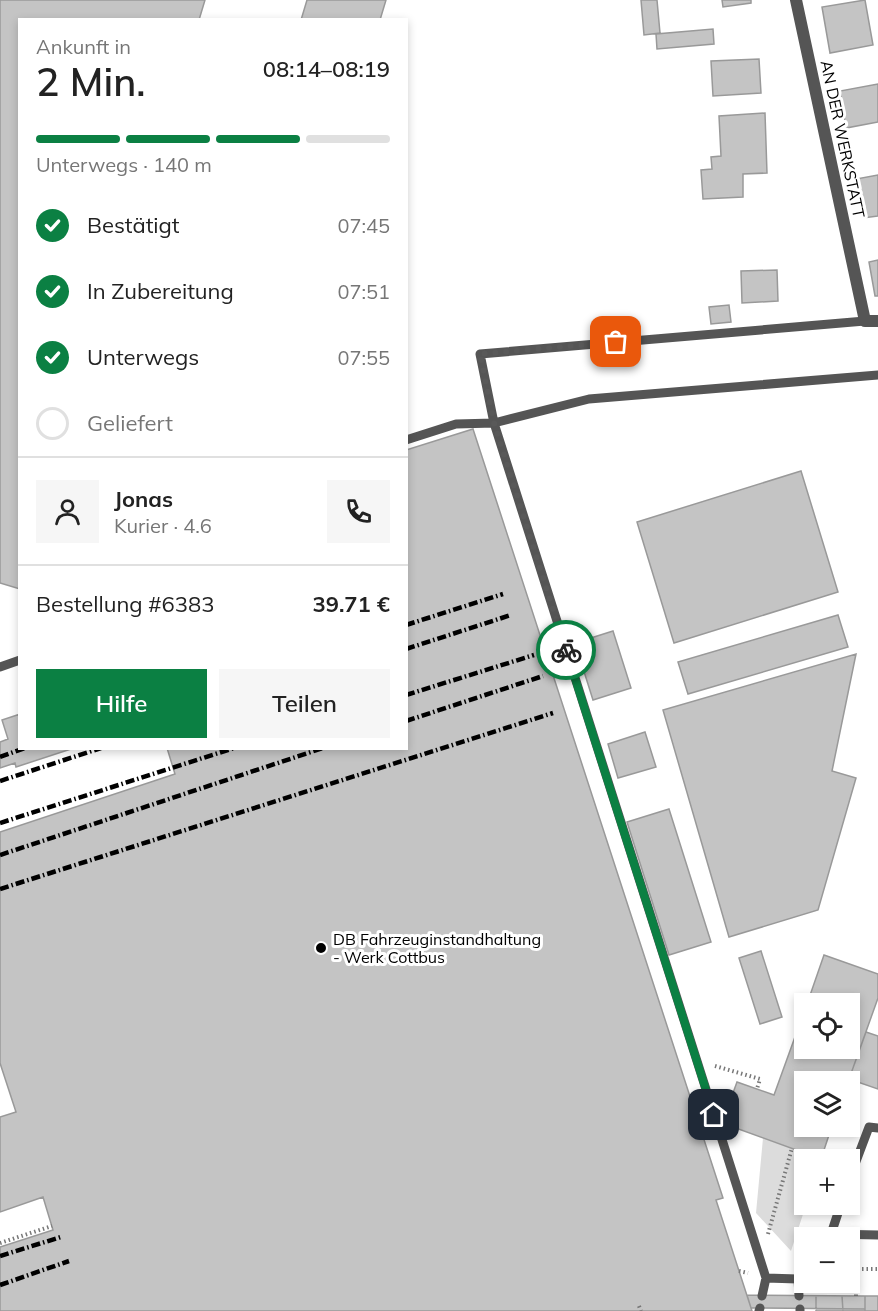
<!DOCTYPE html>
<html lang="de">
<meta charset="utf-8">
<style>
:root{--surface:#fff;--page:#f6f6f6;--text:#222;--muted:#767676;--line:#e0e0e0;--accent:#0b8043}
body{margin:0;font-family:Mulish,sans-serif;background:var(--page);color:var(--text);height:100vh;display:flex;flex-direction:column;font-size:22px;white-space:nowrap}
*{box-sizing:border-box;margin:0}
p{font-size:20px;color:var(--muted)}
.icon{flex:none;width:33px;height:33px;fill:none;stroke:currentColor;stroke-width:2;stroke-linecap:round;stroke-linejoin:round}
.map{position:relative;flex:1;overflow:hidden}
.sheet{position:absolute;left:18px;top:18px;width:390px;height:732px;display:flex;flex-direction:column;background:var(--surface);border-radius:0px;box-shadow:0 3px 9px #0003}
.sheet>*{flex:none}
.controls{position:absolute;left:794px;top:993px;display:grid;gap:12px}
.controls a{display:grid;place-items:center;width:66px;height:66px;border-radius:0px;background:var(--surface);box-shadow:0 3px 9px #0003;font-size:30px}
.pin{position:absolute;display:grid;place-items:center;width:51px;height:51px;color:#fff;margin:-26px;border-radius:12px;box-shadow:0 3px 9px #0006}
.courier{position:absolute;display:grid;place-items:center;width:60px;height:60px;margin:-30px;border:4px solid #0b8043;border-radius:50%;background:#fff;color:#222;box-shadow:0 2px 8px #0007}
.head em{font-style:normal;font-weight:600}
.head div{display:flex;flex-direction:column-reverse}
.head{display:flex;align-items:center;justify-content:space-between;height:102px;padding:0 18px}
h1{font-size:39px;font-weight:600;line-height:45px}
.bar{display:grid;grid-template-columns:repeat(4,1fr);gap:9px 6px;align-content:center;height:72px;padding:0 18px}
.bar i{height:8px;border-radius:4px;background:var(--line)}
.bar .on{background:var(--accent)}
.bar p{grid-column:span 4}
.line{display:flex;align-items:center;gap:15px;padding:0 18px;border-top:2px solid var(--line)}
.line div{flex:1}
.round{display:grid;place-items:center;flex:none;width:63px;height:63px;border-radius:0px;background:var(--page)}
ol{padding:0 18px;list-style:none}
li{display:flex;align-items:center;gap:18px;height:66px}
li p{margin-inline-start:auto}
li .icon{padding:6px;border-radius:50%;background:var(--accent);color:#fff;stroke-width:4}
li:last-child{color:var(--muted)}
li i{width:33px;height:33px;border:3px solid var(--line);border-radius:50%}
.cta{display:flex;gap:12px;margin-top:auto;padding:12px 18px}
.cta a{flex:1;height:69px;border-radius:0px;background:var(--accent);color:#fff;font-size:24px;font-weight:600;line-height:69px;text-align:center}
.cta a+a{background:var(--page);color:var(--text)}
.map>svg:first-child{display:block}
.green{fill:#dcdcdc}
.building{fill:#c4c4c4;stroke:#999;stroke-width:1.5}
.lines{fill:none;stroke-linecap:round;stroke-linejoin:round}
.path{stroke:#777;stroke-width:4;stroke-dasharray:1.5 3;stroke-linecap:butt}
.service{stroke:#555;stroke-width:9}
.minor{stroke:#555;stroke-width:12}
.rail{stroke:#000;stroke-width:4.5;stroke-dasharray:9 3 1.5 3;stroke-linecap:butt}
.done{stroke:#595959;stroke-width:6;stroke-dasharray:0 10.8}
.route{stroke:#0b8043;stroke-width:8}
.poi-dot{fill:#000;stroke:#fff;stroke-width:2}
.labels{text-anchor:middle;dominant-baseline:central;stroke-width:6;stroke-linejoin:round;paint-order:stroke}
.street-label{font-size:16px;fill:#000;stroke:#fff}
.poi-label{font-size:16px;fill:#000;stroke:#fff;text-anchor:start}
</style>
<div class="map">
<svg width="878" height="1311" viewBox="0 0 878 1311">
<rect width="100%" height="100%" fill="#fff"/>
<!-- green -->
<path class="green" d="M763,1138L821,1159L804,1160V1204L806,1205L791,1251L756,1213Z"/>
<!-- building -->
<path class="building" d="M0,0H205L199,20H20V589L0,583Z
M307,0H386L380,20H301Z
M641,0H657L660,33L644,35Z
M722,0H751V3L723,7Z
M865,0L873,45L830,53L822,7Z
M713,29L714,44L657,49L656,34Z
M759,59L761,93L713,96L711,61Z
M878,84V122L846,128L840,91Z
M765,113L767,173L743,174V197L703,199L701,170L712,169L711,157L721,156L719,116Z
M878,175V216L863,218L856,179Z
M878,260V296H875L869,262Z
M777,270L778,301L742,303L741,271Z
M729,305L731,322L711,324L709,307Z
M473,429L723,1198L716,1200L752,1311H0V1247L53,1230L43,1197L0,1212V1117L16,1112L0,1063V832L175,774L167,748H406V450Z
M801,471L838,592L674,643L637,522Z
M838,615L848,647L688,694L678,662Z
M613,631L631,688L593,700L575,643Z
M856,654L832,771L856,778L818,910L729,937L663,710Z
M20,714V748H74L16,767L15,763L0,768V742L8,739L2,720Z
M645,732L656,767L618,778L608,744Z
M669,809L711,942L669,955L627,822Z
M761,951L782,1017L760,1024L739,958Z
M824,955L878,974V998L848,1082H804V1126H832L821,1159L722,1123L737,1082L774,1095L804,1012V1048H849V1004H807Z
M866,1032L878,1036V1089L849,1079Z
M747,1295L865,1296V1309L751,1308Z
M816,1296H842L843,1311H816Z
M842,1296H865V1311H843Z
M865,1296H878V1311H865Z"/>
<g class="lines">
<!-- path -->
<path class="path" d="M715,1066L760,1079L757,1089
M768,1234L792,1148
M0,1243L52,1226
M862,1269H878
M739,1271L748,1273
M855,1272L856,1296
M639,1306L641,1311"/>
<!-- service -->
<path class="service" d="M406,440L456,424L494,423L589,399L878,375
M0,667L20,660
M849,1180L869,1127L878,1128
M831,1234L878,1235
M828,1238L831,1234L841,1204
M849,1260H850
M798,1279L766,1278L494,423L480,354L865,321
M762,1296L766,1278
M799,1296L798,1279L804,1270
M800,1309V1311
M759,1311L760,1308"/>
<!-- minor -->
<path class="minor" d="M796,0L865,321H878"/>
<!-- rail -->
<path class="rail" d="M406,625L503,594
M406,649L511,615
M406,695L534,655
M406,721L543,676
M0,757L25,748
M0,781L101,748
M0,823L234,748
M0,855L323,748
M0,889L553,713
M0,1256L61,1237
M0,1285L69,1261"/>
</g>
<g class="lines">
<!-- done -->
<path class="done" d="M566,650L494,423L480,354L616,342"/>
<!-- route -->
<path class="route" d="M566,650L714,1115"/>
</g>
<!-- markers -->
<circle class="poi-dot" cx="321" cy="948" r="6"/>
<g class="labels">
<!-- street labels -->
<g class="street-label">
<text transform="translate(843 139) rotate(78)">AN DER WERKSTATT</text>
</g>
<!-- poi labels -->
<g class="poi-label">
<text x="333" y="939">DB Fahrzeuginstandhaltung<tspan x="333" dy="18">- Werk Cottbus</tspan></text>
</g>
</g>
</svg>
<div class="controls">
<a><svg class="icon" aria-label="locate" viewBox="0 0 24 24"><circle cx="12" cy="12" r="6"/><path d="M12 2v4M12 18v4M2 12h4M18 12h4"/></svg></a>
<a><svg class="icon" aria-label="layers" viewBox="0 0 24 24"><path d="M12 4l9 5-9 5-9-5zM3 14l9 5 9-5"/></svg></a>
<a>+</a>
<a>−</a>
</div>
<div class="pin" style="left:616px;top:342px;background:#ea580c"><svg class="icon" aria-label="bag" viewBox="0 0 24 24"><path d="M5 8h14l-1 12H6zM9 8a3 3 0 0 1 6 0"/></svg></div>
<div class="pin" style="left:714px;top:1115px;background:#1f2937"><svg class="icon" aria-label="home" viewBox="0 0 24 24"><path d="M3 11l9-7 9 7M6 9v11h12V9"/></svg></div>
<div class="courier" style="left:566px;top:650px"><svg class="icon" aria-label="bike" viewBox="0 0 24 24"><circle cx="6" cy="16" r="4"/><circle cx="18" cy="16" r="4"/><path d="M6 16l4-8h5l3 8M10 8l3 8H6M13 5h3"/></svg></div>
<section class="sheet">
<div class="head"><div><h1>2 Min.</h1><p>Ankunft in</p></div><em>08:14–08:19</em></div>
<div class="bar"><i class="on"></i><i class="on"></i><i class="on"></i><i></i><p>Unterwegs · 140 m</p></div>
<ol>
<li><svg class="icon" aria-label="check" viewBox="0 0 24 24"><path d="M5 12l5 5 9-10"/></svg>Bestätigt<p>07:45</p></li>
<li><svg class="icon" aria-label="check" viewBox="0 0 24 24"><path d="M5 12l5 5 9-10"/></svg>In Zubereitung<p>07:51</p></li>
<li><svg class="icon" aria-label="check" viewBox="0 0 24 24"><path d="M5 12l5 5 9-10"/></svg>Unterwegs<p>07:55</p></li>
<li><i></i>Geliefert</li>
</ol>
<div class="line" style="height:108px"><a class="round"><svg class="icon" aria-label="person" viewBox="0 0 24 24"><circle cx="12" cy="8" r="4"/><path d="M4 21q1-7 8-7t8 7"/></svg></a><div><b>Jonas</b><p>Kurier · 4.6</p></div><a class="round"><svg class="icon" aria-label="phone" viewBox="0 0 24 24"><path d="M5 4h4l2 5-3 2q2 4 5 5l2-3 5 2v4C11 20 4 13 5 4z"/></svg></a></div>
<div class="line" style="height:78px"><div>Bestellung #6383</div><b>39.71 €</b></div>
<div class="cta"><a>Hilfe</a><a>Teilen</a></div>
</section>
</div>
